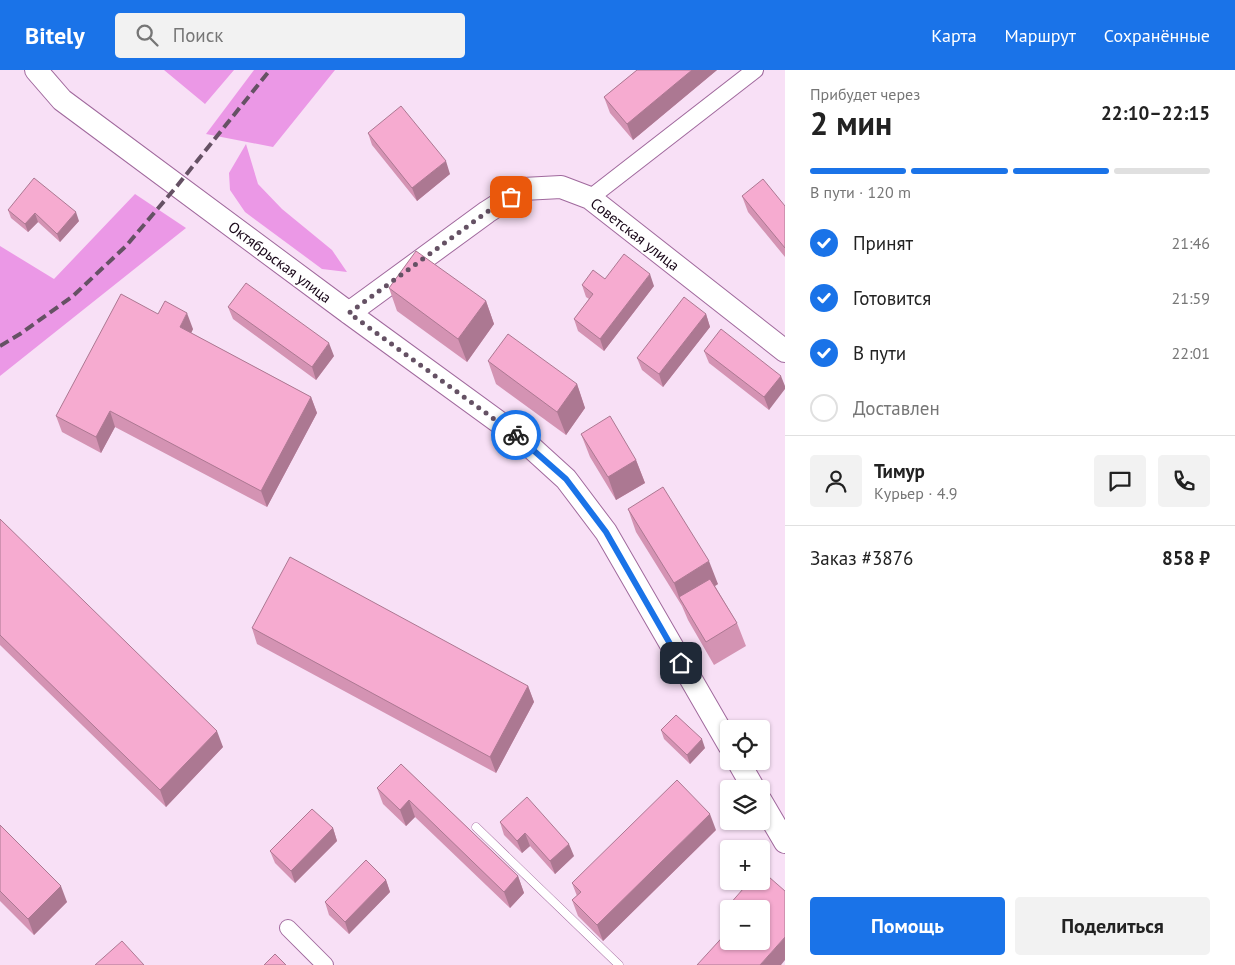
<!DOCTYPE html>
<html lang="ru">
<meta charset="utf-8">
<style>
:root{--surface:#fff;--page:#f2f2f2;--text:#222;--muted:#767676;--line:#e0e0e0;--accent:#1a73e8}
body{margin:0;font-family:"PT Sans",sans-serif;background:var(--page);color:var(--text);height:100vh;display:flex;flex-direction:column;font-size:19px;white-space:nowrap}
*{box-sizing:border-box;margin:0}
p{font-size:16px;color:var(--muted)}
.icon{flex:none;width:28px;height:28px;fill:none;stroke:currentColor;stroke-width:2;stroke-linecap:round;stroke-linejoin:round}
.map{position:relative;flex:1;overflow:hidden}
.side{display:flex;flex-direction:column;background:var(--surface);width:450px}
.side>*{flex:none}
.buttons{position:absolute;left:720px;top:650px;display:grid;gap:10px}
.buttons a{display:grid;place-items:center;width:50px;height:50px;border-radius:5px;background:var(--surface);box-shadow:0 1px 4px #0004;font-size:25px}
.pin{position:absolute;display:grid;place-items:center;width:42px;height:42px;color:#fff;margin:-21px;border-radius:10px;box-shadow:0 2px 8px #0006}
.courier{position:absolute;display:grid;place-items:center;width:50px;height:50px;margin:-25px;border:4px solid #1a73e8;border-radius:50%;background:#fff;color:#222;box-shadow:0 1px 6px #0007}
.head em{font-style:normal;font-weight:700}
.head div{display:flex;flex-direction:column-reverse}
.head{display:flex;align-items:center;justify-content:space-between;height:85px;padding:0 25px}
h1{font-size:32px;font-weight:700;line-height:38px}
.bar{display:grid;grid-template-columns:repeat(4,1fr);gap:8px 5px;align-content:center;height:60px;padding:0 25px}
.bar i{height:6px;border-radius:4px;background:var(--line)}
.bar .active{background:var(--accent)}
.bar p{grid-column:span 4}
.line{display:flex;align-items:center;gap:12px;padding:0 25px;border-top:1px solid var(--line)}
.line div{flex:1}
.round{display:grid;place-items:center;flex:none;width:52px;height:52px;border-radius:5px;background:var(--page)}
ol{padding:0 25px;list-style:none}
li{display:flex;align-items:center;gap:15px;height:55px}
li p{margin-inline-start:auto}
li .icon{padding:5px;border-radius:50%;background:var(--accent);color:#fff;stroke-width:4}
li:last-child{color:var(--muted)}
li i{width:28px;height:28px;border:2px solid var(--line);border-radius:50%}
.action{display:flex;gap:10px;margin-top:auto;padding:10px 25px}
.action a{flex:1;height:58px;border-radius:5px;background:var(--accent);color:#fff;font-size:20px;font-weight:700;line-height:58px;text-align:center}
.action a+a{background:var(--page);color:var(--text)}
header{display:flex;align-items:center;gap:30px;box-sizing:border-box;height:70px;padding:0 25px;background:var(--accent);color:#fff}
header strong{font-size:24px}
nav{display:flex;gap:28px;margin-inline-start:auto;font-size:18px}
.search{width:350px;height:45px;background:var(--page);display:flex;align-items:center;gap:12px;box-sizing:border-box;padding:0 18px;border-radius:5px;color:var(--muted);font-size:19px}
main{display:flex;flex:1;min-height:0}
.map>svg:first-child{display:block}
.green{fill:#eb98e6}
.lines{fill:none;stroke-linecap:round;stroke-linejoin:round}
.lane-casing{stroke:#a0699d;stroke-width:9}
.street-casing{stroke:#a0699d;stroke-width:18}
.secondary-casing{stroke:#a0699d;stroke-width:24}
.lane{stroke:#fff;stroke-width:8}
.street{stroke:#fff;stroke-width:16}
.secondary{stroke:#fff;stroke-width:22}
.rail{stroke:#655164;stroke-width:4;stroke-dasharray:10 5;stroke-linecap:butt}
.wall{fill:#d493b3}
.shaded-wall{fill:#ac7892}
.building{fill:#f6abd0;stroke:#ac7892}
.done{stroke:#655164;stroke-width:5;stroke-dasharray:0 9}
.route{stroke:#1a73e8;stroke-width:6}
.labels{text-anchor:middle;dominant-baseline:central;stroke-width:4;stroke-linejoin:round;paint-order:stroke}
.street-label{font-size:15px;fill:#160416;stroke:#fff}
</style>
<header>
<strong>Bitely</strong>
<div class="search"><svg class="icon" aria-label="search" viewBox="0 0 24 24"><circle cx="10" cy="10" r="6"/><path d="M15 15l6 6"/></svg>Поиск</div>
<nav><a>Карта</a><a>Маршрут</a><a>Сохранённые</a></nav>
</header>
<main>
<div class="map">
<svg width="785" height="895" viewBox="0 0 785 895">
<rect width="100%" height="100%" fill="#f8e0f6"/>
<!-- green -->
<path class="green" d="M164,0H234L205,34Z
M254,0H335L273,77L206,64Z
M246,74L258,114L282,139L332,180L347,202L322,199L245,142L230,120L229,103Z
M135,124L186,158L0,306V176L54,209Z"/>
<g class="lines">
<!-- lane casing -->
<g class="lane-casing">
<path id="lane" d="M476,757L619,895"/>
</g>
<!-- street casing -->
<g class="street-casing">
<path id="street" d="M590,128L755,0
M288,858L325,895"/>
</g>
<!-- secondary casing -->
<g class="secondary-casing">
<path id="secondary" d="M36,0L62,30L349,243L522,369L566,409L606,462L729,675
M349,243L487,142L523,119L561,117L590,128L785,281
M738,691L754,719
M761,731L785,772"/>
</g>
<!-- lane -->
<use href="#lane" class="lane"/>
<!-- street -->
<use href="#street" class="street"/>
<!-- secondary -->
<use href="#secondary" class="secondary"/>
<!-- rail -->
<path class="rail" d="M0,276L20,264L73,226L126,176L177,116L270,0"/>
</g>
<!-- wall -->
<path class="wall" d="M637,0H717L633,70L610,43L604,27Z
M368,63L450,104L417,131L372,75Z
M742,126L785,136V187L748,142Z
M8,140L79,151L60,172L38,152L28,162L11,148Z
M605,209L654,216L604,281L578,261L574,249L589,229L586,227L582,215Z
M389,218L486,231L494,254L467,292L397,241Z
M228,237L334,286L316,310L233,249Z
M158,244L193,259L191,263L311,327L317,343L267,437L115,357L101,383L62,362L56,346Z
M706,244L710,257L663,317L642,300L637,288Z
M704,281L781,306L769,340L709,293Z
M488,291L577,314L585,338L566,365L496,314Z
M581,364L636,390L645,413L616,430L590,387Z
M628,439L718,514L715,516L737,553L746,576L714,595L688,550L682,536L636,462Z
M0,449L223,677L166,737L0,575Z
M252,558L528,616L534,632L496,703L257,574Z
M661,660L705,678L690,694L664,669Z
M401,694L518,806L524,823L510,838L415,747L406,756L383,734L377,718Z
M500,752L574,786L555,804L530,776L522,783L504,765Z
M0,755L67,832L34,865L0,831Z
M333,758L337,771L295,813L275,793L270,781Z
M716,760L603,871L578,846L572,830L577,826L572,813Z
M386,810L390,822L349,864L329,845L325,832Z"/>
<!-- shaded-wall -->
<path class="shaded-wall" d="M692,0H717L633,70L627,54Z
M446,91L450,104L417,131L412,118Z
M76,142L79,151L60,172L57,164Z
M35,143L38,152L28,162L25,154Z
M650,204L654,216L604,281L600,269Z
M486,231L494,254L467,292L458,269Z
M187,243L193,259L186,274L180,257Z
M706,244L710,257L663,317L659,304Z
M329,273L334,286L316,310L312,297Z
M781,306L785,316V319L769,340L764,327Z
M577,314L585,338L566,365L557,342Z
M311,327L317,343L267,437L261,421Z
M110,341L115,357L101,383L96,367Z
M636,390L645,413L616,430L608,407Z
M709,491L718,514L684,535L679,527L682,536L674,513Z
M528,616L534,632L496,703L490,687Z
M217,661L223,677L166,737L160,720Z
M702,669L705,678L690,694L687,685Z
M409,730L415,747L406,756L400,740Z
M710,744L716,760L603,871L597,855Z
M333,758L337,771L295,813L291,801Z
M525,763L530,776L522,783L517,771Z
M569,774L574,786L555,804L550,791Z
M518,806L524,823L510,838L504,822Z
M386,810L390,822L349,864L345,852Z
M61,816L67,832L34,865L28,849Z
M785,867V890L781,895H760Z"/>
<!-- building -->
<path class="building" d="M637,0H692L627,54L604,27Z
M401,36L446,91L412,118L368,63Z
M34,108L76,142L57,164L35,143L25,154L8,140Z
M763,109L785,136V178L742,126Z
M416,181L486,231L458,269L389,218Z
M624,184L650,204L600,269L574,249L593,224L582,215L593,200L605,209Z
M246,213L329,273L312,297L228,237Z
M121,224L158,244L165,231L187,243L180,257L311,327L261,421L110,341L96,367L56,346Z
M684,227L706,244L659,304L637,288Z
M721,259L781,306L764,327L704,281Z
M508,264L577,314L557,342L488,291Z
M610,346L636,390L608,407L581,364Z
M663,417L709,491L674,513L628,439Z
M0,449L217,661L160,720L0,565Z
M290,487L528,616L490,687L252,558Z
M710,509L737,553L706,572L679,527Z
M676,645L702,669L687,685L661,660Z
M401,694L518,806L504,822L409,730L400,740L377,718Z
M677,710L710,744L597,855L572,830L581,822L572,813Z
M527,727L569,774L550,791L525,763L517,771L500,752Z
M312,739L333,758L291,801L270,781Z
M0,755L61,816L28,849L0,821Z
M366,790L386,810L345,852L325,832Z
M761,800L785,821V867L760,895H697L729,860V871H761V839H734L729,835L750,811H761Z
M122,871L144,895H95Z
M275,884L286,895H264Z"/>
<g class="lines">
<!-- done -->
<path class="done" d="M511,127L487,142L349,243L516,365"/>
<!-- route -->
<path class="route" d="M516,365L566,409L606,462L681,593"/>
</g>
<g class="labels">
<!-- street labels -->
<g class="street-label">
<text transform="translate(635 164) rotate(38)">Советская улица</text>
<text transform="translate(280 192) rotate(37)">Октябрьская улица</text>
</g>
</g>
</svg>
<div class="buttons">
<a><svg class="icon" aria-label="locate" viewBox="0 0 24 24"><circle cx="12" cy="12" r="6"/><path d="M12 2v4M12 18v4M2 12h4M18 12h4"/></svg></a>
<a><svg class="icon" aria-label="layers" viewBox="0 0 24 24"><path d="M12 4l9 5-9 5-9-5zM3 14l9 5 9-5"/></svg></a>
<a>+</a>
<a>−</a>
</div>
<div class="pin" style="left:511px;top:127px;background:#ea580c"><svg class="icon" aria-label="bag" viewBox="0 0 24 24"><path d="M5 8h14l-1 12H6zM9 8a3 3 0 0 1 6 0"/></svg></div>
<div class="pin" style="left:681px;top:593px;background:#1f2937"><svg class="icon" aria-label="home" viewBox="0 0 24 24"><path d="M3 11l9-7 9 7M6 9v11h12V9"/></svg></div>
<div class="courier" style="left:516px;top:365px"><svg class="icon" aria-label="bike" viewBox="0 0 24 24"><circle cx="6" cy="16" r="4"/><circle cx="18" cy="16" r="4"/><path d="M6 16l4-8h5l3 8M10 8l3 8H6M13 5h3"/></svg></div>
</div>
<section class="side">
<div class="head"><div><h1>2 мин</h1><p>Прибудет через</p></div><em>22:10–22:15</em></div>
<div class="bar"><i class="active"></i><i class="active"></i><i class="active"></i><i></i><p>В пути · 120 m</p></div>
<ol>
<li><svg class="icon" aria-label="check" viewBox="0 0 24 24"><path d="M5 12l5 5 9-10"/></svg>Принят<p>21:46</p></li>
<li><svg class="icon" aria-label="check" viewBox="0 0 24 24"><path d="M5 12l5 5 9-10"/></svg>Готовится<p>21:59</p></li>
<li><svg class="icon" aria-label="check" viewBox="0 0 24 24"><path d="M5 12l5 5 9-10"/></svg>В пути<p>22:01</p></li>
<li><i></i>Доставлен</li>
</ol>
<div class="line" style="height:90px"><a class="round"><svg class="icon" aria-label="person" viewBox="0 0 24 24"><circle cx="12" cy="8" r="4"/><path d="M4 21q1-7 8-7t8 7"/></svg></a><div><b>Тимур</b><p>Курьер · 4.9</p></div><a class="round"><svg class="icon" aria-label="chat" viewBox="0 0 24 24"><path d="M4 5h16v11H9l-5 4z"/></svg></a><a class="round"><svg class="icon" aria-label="phone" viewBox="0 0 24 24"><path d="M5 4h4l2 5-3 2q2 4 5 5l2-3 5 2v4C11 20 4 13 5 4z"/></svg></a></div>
<div class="line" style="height:65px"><div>Заказ #3876</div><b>858 ₽</b></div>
<div class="action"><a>Помощь</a><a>Поделиться</a></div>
</section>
</main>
